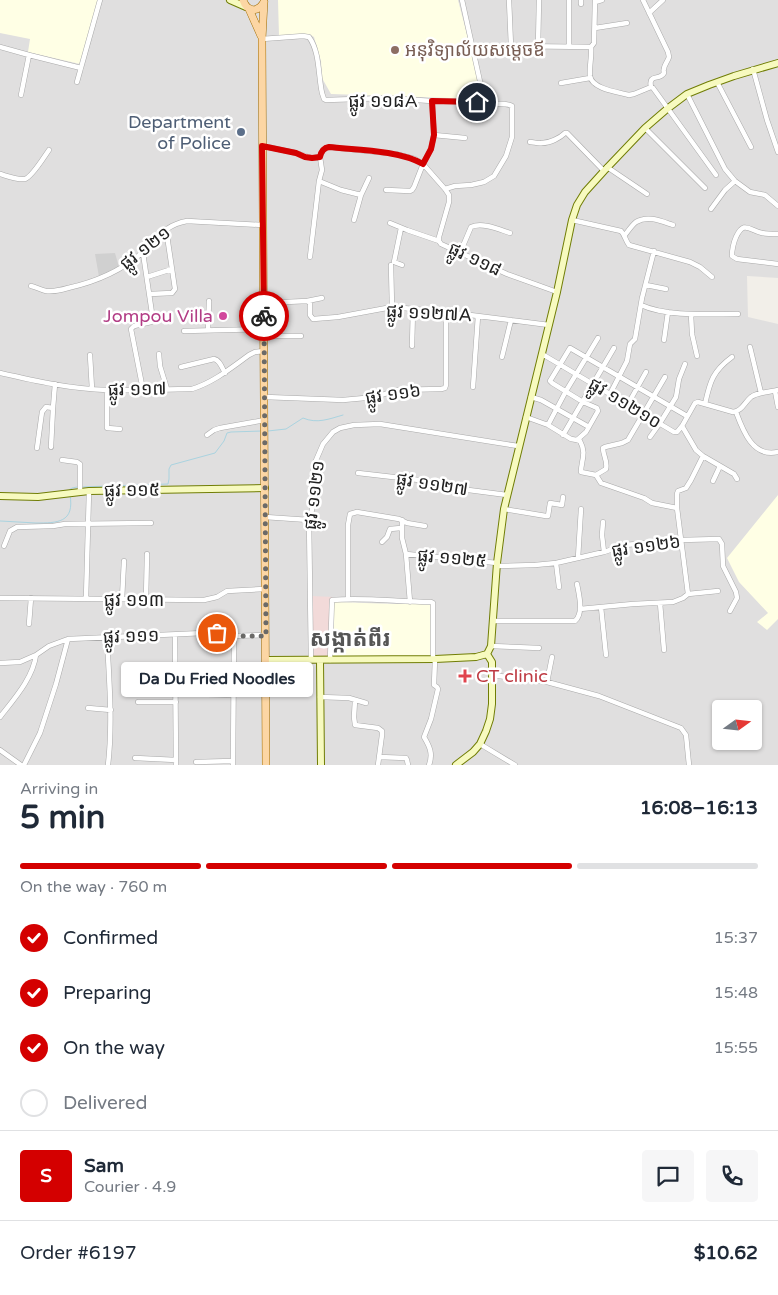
<!DOCTYPE html>
<meta charset="utf-8">
<style>
:root{--surface:#fff;--page:#f6f6f7;--text:#1f2937;--muted:#747a83;--line:#e0e1e3;--accent:#d40000}
body{margin:0;font-family:"Varela Round","Noto Sans Khmer",sans-serif;background:var(--page);color:var(--text);height:100vh;display:flex;flex-direction:column;font-size:19px;white-space:nowrap}
*{box-sizing:border-box;margin:0}
p{font-size:16px;color:var(--muted)}
.icon{flex:none;width:28px;height:28px;fill:none;stroke:currentColor;stroke-width:2;stroke-linecap:round;stroke-linejoin:round}
.map{position:relative;height:765px;overflow:hidden}
.drawer{display:flex;flex-direction:column;background:var(--surface);flex:1}
.drawer>*{flex:none}
.needle{width:32px;rotate:75deg}
.fabs{position:absolute;left:712px;top:700px;display:grid;gap:10px}
.fabs a{display:grid;place-items:center;width:50px;height:50px;border-radius:5px;background:var(--surface);box-shadow:0 1px 4px #0004;font-size:25px}
.pin{position:absolute;display:grid;place-items:center;width:42px;height:42px;color:#fff;margin:-21px;border:2px solid #fff;border-radius:50%;box-shadow:0 1px 5px #0007}
.courier{position:absolute;display:grid;place-items:center;width:50px;height:50px;margin:-25px;border:4px solid #d40000;border-radius:50%;background:#fff;color:#222;box-shadow:0 1px 6px #0007}
.bubble{position:absolute;height:35px;border-radius:5px;background:var(--surface);box-shadow:0 1px 4px #0004;font-size:16px;font-weight:700;line-height:35px;text-align:center}
.overview em{font-style:normal;font-weight:700}
.overview div{display:flex;flex-direction:column-reverse}
.overview{display:flex;align-items:center;justify-content:space-between;height:85px;padding:0 20px}
h1{font-size:32px;font-weight:700;line-height:38px}
.bar{display:grid;grid-template-columns:repeat(4,1fr);gap:8px 5px;align-content:center;height:60px;padding:0 20px}
.bar i{height:6px;border-radius:4px;background:var(--line)}
.bar .current{background:var(--accent)}
.bar p{grid-column:span 4}
.line{display:flex;align-items:center;gap:12px;padding:0 20px;border-top:1px solid var(--line)}
.line div{flex:1}
.round{display:grid;place-items:center;flex:none;width:52px;height:52px;border-radius:5px;background:var(--page)}
ol{padding:0 20px;list-style:none}
li{display:flex;align-items:center;gap:15px;height:55px}
li p{margin-inline-start:auto}
li .icon{padding:5px;border-radius:50%;background:var(--accent);color:#fff;stroke-width:4}
li:last-child{color:var(--muted)}
li i{width:28px;height:28px;border:2px solid var(--line);border-radius:50%}
.map>svg:first-child{display:block}
.residential{fill:#e0dfdf;fill-rule:evenodd}
.commercial{fill:#f2dad9}
.education{fill:#ffffe5}
.religious{fill:#d0d0d0}
.lines{fill:none;stroke-linecap:round;stroke-linejoin:round}
.stream{stroke:#aad3df;stroke-width:1}
.street-casing{stroke:#a9a9a9;stroke-width:5.5}
.secondary-casing{stroke:#707d05;stroke-width:8}
.primary-casing{stroke:#a06b00;stroke-width:8}
.street{stroke:#fff;stroke-width:4.5}
.secondary{stroke:#f7fabf;stroke-width:6}
.primary{stroke:#fcd6a4;stroke-width:7}
.done{stroke:#6b6a68;stroke-width:5;stroke-dasharray:0 9}
.route{stroke:#d40000;stroke-width:6}
.education-dot{fill:#8d6e63;stroke:#fff;stroke-width:2}
.service-dot{fill:#5c6f8a;stroke:#fff;stroke-width:2}
.hotel-dot{fill:#d1479c;stroke:#fff;stroke-width:2}
.health-dot{fill:#e0444e;stroke:#fff;stroke-width:2}
.labels{text-anchor:middle;dominant-baseline:central;stroke-width:5;stroke-linejoin:round;paint-order:stroke}
.education-label{font-size:18px;fill:#785e54;stroke:#fff;text-anchor:start}
.street-label{font-size:18px;fill:#222;stroke:#fff}
.service-label{font-size:18px;fill:#4e5e75;stroke:#fff;text-anchor:end}
.hotel-label{font-size:18px;fill:#b23c85;stroke:#fff;text-anchor:end}
.health-label{font-size:18px;fill:#be3a42;stroke:#fff;text-anchor:start}
.district-label{font-size:22px;font-weight:bold;fill:#555;stroke:#fff}
</style>
<div class="map">
<svg width="778" height="765" viewBox="0 0 778 765">
<rect width="100%" height="100%" fill="#f2efe9"/>
<!-- residential -->
<path class="residential" d="M0,0H778V278L747,276L748,317L778,324V765H0ZM721,709H754V741H721Z"/>
<!-- commercial -->
<path class="commercial" d="M311,596L334,597L332,658H310Z"/>
<!-- education -->
<path class="education" d="M0,0H98L80,64L28,52L30,39L0,33Z
M278,0H458L482,93L479,99L331,94L322,78L321,61L314,37L309,34L279,36Z
M778,495V619L767,630L757,622L768,613L739,582L727,558Z
M334,602L394,604H429L432,605L431,657L332,658Z"/>
<!-- religious -->
<path class="religious" d="M115,253L119,267L99,277L95,254Z"/>
<g class="lines">
<!-- stream -->
<path class="stream" d="M268,431L286,429L303,418C317,424 329,419 343,415
M81,487L168,484L169,479V469L171,465L215,453L224,441L227,433L231,432L262,431
M69,491V490L72,488L77,487
M0,521C12,522 24,522 36,523C57,523 75,523 70,495"/>
<!-- street casing -->
<g class="street-casing">
<path id="street" d="M509,0L511,46
M595,0L594,43L591,47C592,57 589,67 590,76C592,89 618,92 629,95L634,94L651,87
M643,0L668,52L669,57C668,61 664,65 664,69C663,70 664,72 664,73C660,81 648,73 651,87L653,88L716,175
M595,2L602,0
M581,4V0
M649,13L663,0
M595,28L627,23
M262,39L303,36L309,37C320,52 318,75 322,93L324,99L326,100L387,98L432,101L477,102L481,100L483,95L462,0
M538,46L539,0
M569,46V0
M0,47L29,55L81,68
M474,50L511,46L591,47
M753,69L767,120L778,152
M77,82L100,0
M717,82L751,147
M561,83L590,78
M687,94L725,169L735,181L750,192L765,195L778,206
M21,95L29,55
M645,128L705,188
M434,135L465,138
M530,142C534,142 538,144 542,143C550,143 560,138 565,133H567L604,171
M263,146L296,153L312,158L320,157C321,152 323,148 329,147L396,154L415,159L423,164L445,189L449,195V202L439,237V241L441,244L507,274L557,292
M607,167L647,194
M0,174C7,176 17,180 25,179C32,177 44,157 49,150
M319,181L341,190L361,195
M445,189L455,186L471,185L484,182L494,176L506,156L512,137V106C503,101 490,107 481,100
M386,190L410,191L412,190L414,187L423,164L431,149L434,135L432,101
M711,209L725,190L735,181
M354,220L361,195L369,178
M572,220L621,231C625,235 625,240 629,245L690,262L700,267L712,277
M390,223L407,230L439,241
M401,228L394,262L402,265
M778,234C773,234 767,234 762,233C749,230 744,220 736,237C733,244 732,248 732,256L737,259L778,264
M625,235C628,231 632,225 636,222C648,215 661,221 673,225
M460,253L471,227C482,222 498,229 510,233
M310,257L319,181L322,170L320,157
M391,265L392,307
M147,277L172,269
M646,285L666,289
M31,286C36,287 41,290 46,291C53,292 61,290 68,288C95,282 123,270 144,251C159,237 165,225 187,221L263,225
M150,294L172,293L175,289L166,229
M307,301L322,298
M264,303L307,301L310,303V315L313,319L338,317L392,307L446,312L549,325
M641,305C667,317 709,314 738,314
M691,314L692,334L697,356
M208,330L209,301
M184,331L264,329
M264,336H301
M664,340L668,312
M412,346L413,309
M750,347L761,393
M159,354L160,366L167,389
M542,354L674,432H677L682,426L695,403L698,402L733,412C742,411 744,403 751,397C758,392 769,392 778,390
M90,355L92,389
M502,357L511,320
M181,367L214,359C220,360 222,368 225,373
M0,373C35,381 71,389 107,390C135,391 164,389 192,389C214,382 231,368 249,355L255,352L264,351
M473,387L478,316
M107,390V428L120,429
M143,390L131,329L134,326L151,322L153,320L143,253
M775,391L778,407
M610,394L627,361L630,344L635,339L642,298L654,251
M265,397L343,400L376,397L396,390L441,389L445,388L446,385V312
M531,397L541,400L589,427
M628,404L646,372
M705,404C710,381 713,371 732,357
M736,412C743,431 753,458 778,452
M526,417L548,425L571,439L577,440L580,441C587,454 581,460 581,472L596,475L601,483L644,498L652,503L677,508
M548,425L566,391L598,338
M682,426L696,450L703,456L734,474L737,479
M207,435L214,430L220,428L265,420
M563,435L614,348
M650,437L660,423L676,397L679,379L685,364
M577,440L586,432L598,411L597,408L583,402L552,383L550,381L570,348L687,416
M51,447L53,408L55,384
M37,448L42,412L46,407L53,408
M62,460L77,462L80,464V492
M358,473L419,480L453,488L507,495
M596,475L606,469C608,461 603,456 603,448L605,447L622,443L628,440L665,377
M713,481L720,466
M504,509L546,516H548L550,503L562,505L563,497
M265,517L309,520
M402,520V538L406,554L410,602
M603,522L602,535L604,552
M382,542L387,537L390,529L401,528
M4,546L10,531L17,527L53,526L65,524L151,523
M406,554L497,563
M578,558L581,509
M556,563L559,587
M497,566L535,565L556,563L604,552L625,545L681,540L719,539L722,544L723,566L736,592L737,598L730,611
M688,594L677,508V494L678,491L686,488L691,480L703,456
M0,598L204,600L217,597L227,591L265,589
M86,599L89,491
M122,599L124,561
M146,599L147,554
M348,599V525L350,514L357,512L399,519L407,523L425,526
M660,603L664,650
M601,607L606,655
M580,609L633,604L673,602L683,598L688,594L718,591
M493,621H575C584,613 579,595 577,584
M29,624L31,598
M175,635L176,765
M107,637C109,680 113,722 108,765
M491,646L539,648
M311,660L309,520L314,503L315,490L313,476L314,465L323,444L333,432L340,428L354,425L380,424L518,446
M330,660L332,600C365,597 398,602 431,602L433,603V659
M0,663L20,662L36,655L49,646L68,639L204,633H229L234,636L266,635
M491,675L547,682L599,696L681,728L686,735L689,765
M547,682L552,657
M199,694L234,695
M320,697L349,698L366,703
M355,700L354,717L355,725L378,728L382,731V735L378,765
M138,702H176
M88,708L111,710
M0,717C14,699 33,678 36,655
M480,744L515,765
M0,750L21,765
M379,757L406,758L407,760L408,765
M135,758L176,760
M196,762L233,761
M24,765L40,733L56,684L68,639
M233,765L234,636
M429,765C433,754 430,747 424,737L431,719L438,689L437,687L434,685L435,659"/>
</g>
<!-- secondary casing -->
<g class="secondary-casing">
<path id="secondary" d="M230,0L246,7
M0,496L38,497L89,491L265,488
M266,660L435,659L476,657L487,654L491,646L497,563L504,509L557,292L572,220L577,205L585,192L604,171L645,128L667,109L687,94L709,85L734,76L778,63
M320,660L321,765
M456,765L473,752L480,744L486,731L490,719L492,704V662L487,654"/>
</g>
<!-- primary casing -->
<g class="primary-casing">
<path id="primary" d="M243,0C247,12 258,13 264,2
M264,2L262,39L266,765
M249,9L261,36"/>
</g>
<!-- street -->
<use href="#street" class="street"/>
<!-- secondary -->
<use href="#secondary" class="secondary"/>
<!-- primary -->
<use href="#primary" class="primary"/>
</g>
<g class="lines">
<!-- done -->
<path class="done" d="M217,633H229L234,636H266L264,316"/>
<!-- route -->
<path class="route" d="M264,316L262,146L296,153L305,157L312,158L320,157C321,152 323,148 329,147C356,150 399,150 423,164L431,149L434,135L432,101L477,102"/>
</g>
<!-- markers -->
<circle class="education-dot" cx="395" cy="50" r="5"/>
<circle class="service-dot" cx="241" cy="132" r="5"/>
<circle class="hotel-dot" cx="223" cy="316" r="5"/>
<path class="health-dot" d="M462.5 668.5h5v5h5v5h-5v5h-5v-5h-5v-5h5z"/>
<g class="labels">
<!-- education labels -->
<g class="education-label">
<text x="405" y="50">អនុវិទ្យាល័យសម្តេចឪ</text>
</g>
<!-- street labels -->
<g class="street-label">
<text x="383" y="101">ផ្លូវ ១១៨A</text>
<text transform="translate(145 248) rotate(-38)">ផ្លូវ ១២១</text>
<text transform="translate(475 259) rotate(25)">ផ្លូវ ១១៨</text>
<text transform="translate(429 313) rotate(3)">ផ្លូវ ១១២៧A</text>
<text transform="translate(137 389) rotate(-1)">ផ្លូវ ១១៧</text>
<text transform="translate(393 394) rotate(-8)">ផ្លូវ ១១៦</text>
<text transform="translate(625 403) rotate(31)">ផ្លូវ ១១២១០</text>
<text transform="translate(432 484) rotate(9)">ផ្លូវ ១១២៧</text>
<text transform="translate(132 490) rotate(-1)">ផ្លូវ ១១៥</text>
<text transform="translate(314 495) rotate(-83)">ផ្លូវ ១១២១</text>
<text transform="translate(646 546) rotate(-8)">ផ្លូវ ១១២៦</text>
<text transform="translate(452 558) rotate(5)">ផ្លូវ ១១២៥</text>
<text x="134" y="600">ផ្លូវ ១១៣</text>
<text transform="translate(131 636) rotate(-2)">ផ្លូវ ១១១</text>
</g>
<!-- service labels -->
<g class="service-label">
<text x="231" y="122">Department<tspan x="231" dy="21">of Police</tspan></text>
</g>
<!-- hotel labels -->
<g class="hotel-label">
<text x="213" y="316">Jompou Villa</text>
</g>
<!-- health labels -->
<g class="health-label">
<text x="476" y="676">CT clinic</text>
</g>
<!-- district labels -->
<g class="district-label">
<text x="350" y="639">សង្កាត់ពីរ</text>
</g>
</g>
</svg>
<div class="fabs">
<a><svg class="needle" viewBox="-14 -14 28 28"><path d="M0-13l5 13h-10z" fill="#e53935"/><path d="M0 13l5-13h-10z" fill="#747a83"/></svg></a>
</div>
<div class="pin" style="left:217px;top:633px;background:#ea580c"><svg class="icon" aria-label="bag" viewBox="0 0 24 24"><path d="M5 8h14l-1 12H6zM9 8a3 3 0 0 1 6 0"/></svg></div>
<div class="pin" style="left:477px;top:102px;background:#1f2937"><svg class="icon" aria-label="home" viewBox="0 0 24 24"><path d="M3 11l9-7 9 7M6 9v11h12V9"/></svg></div>
<div class="courier" style="left:264px;top:316px"><svg class="icon" aria-label="bike" viewBox="0 0 24 24"><circle cx="6" cy="16" r="4"/><circle cx="18" cy="16" r="4"/><path d="M6 16l4-8h5l3 8M10 8l3 8H6M13 5h3"/></svg></div>
<div class="bubble" style="left:121px;top:662px;width:192px">Da Du Fried Noodles</div>
</div>
<section class="drawer">
<div class="overview"><div><h1>5 min</h1><p>Arriving in</p></div><em>16:08–16:13</em></div>
<div class="bar"><i class="current"></i><i class="current"></i><i class="current"></i><i></i><p>On the way · 760 m</p></div>
<ol>
<li><svg class="icon" aria-label="check" viewBox="0 0 24 24"><path d="M5 12l5 5 9-10"/></svg>Confirmed<p>15:37</p></li>
<li><svg class="icon" aria-label="check" viewBox="0 0 24 24"><path d="M5 12l5 5 9-10"/></svg>Preparing<p>15:48</p></li>
<li><svg class="icon" aria-label="check" viewBox="0 0 24 24"><path d="M5 12l5 5 9-10"/></svg>On the way<p>15:55</p></li>
<li><i></i>Delivered</li>
</ol>
<div class="line" style="height:90px"><b class="round" style="background:var(--accent);color:#fff">S</b><div><b>Sam</b><p>Courier · 4.9</p></div><a class="round"><svg class="icon" aria-label="chat" viewBox="0 0 24 24"><path d="M4 5h16v11H9l-5 4z"/></svg></a><a class="round"><svg class="icon" aria-label="phone" viewBox="0 0 24 24"><path d="M5 4h4l2 5-3 2q2 4 5 5l2-3 5 2v4C11 20 4 13 5 4z"/></svg></a></div>
<div class="line" style="height:65px"><div>Order #6197</div><b>$10.62</b></div>
</section>
